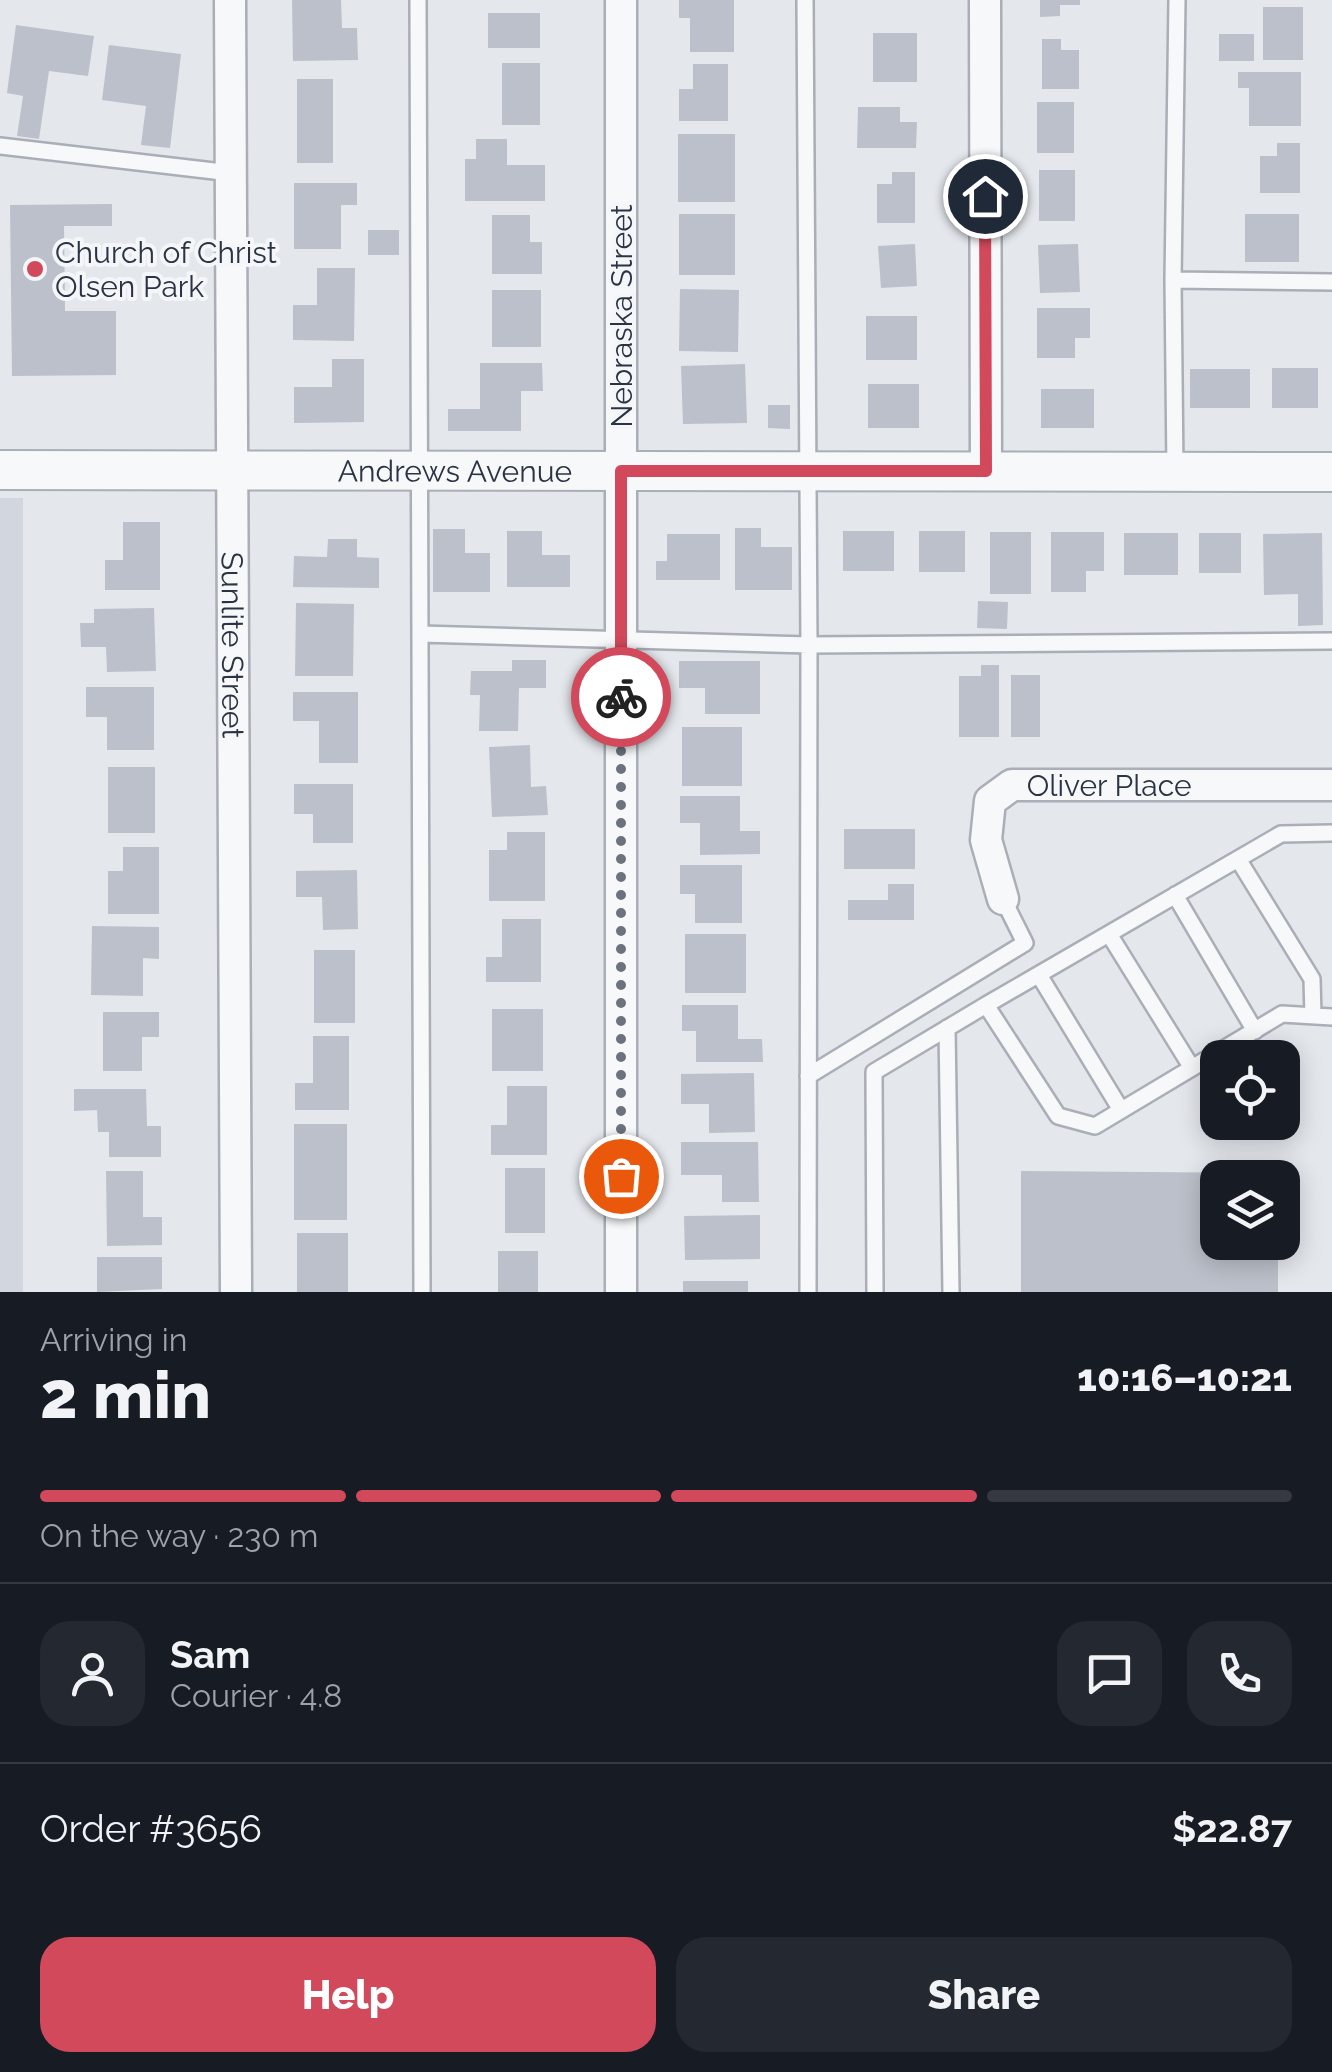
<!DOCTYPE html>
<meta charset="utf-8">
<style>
:root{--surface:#171b24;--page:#242831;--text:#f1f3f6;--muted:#9ea1a6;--line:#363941;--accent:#d1495b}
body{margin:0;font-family:Raleway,sans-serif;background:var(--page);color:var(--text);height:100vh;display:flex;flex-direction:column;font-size:38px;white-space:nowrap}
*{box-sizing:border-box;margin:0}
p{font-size:32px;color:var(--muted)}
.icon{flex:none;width:55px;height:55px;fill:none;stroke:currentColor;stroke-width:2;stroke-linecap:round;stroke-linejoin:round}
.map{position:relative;height:1292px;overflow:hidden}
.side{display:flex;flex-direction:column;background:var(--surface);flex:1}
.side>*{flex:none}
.controls{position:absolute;left:1200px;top:1040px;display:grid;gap:20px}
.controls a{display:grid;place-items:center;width:100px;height:100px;border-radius:20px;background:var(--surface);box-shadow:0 5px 25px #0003;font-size:50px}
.pin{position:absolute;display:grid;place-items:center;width:85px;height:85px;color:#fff;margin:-42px;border:5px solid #fff;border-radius:50%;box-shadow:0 2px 10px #0007}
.courier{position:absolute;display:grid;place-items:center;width:100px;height:100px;margin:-50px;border:8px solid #d1495b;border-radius:50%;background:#fff;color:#222;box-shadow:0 2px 12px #0007}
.overview em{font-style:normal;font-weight:800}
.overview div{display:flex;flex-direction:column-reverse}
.overview{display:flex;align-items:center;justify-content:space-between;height:170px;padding:0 40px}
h1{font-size:65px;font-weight:800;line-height:75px}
.bar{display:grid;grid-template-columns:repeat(4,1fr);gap:15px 10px;align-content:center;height:120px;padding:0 40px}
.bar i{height:12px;border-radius:8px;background:var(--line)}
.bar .selected{background:var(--accent)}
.bar p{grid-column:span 4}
.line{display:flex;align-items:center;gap:25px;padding:0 40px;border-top:2px solid var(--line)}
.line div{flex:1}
.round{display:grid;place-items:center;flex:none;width:105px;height:105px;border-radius:30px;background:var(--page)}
.action{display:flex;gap:20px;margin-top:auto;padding:20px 40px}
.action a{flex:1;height:115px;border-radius:30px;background:var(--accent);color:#fff;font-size:40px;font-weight:800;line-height:115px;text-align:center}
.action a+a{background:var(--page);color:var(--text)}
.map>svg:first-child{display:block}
.built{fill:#d2d6de}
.building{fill:#bbc0ca}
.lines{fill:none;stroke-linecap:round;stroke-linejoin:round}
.service-casing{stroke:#a9aeb7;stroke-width:20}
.minor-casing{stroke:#a9aeb7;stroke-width:35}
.tertiary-casing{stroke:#a9aeb7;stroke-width:42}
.service{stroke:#f7f8fa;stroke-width:15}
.minor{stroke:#f7f8fa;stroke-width:30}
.tertiary{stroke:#f7f8fa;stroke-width:38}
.done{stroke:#6c737f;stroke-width:10;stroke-dasharray:0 18}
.route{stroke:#d1495b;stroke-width:12}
.poi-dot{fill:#d1495b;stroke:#f4f6f9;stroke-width:4}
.labels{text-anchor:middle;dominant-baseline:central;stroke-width:8;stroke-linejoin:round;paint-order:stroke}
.poi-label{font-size:30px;fill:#2b3445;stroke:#f4f6f9;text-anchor:start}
.street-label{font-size:30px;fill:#2b3445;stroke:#f4f6f9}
</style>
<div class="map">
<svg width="1332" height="1292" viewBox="0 0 1332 1292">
<rect width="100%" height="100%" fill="#e4e7ec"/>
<!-- built -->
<path class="built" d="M0,498H23V1292H0Z"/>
<!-- building -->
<path class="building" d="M292,0H341L342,28H357L358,60L293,61Z
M679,0H734V52H690V18H679Z
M1040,0H1080V5H1060V16L1040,17Z
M1263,7H1303V60H1263Z
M488,13H540V48H488Z
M16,25L94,36L88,76L49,71L39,139L17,136L23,96L7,93Z
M873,33H917V82H873Z
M1219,34H1254V61H1219Z
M1042,39H1061V50H1079V89H1042Z
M109,45L181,54L170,148L141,145L146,106L102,100Z
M502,63H540V125H502Z
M693,64H728V121H679V89H693Z
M1238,72H1301V126H1249V88H1238Z
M297,79H333V163H297Z
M1037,102H1074V153H1037Z
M858,107H900V122H917L916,148H857Z
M678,134H735V202H678Z
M476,139H507V165H545V201H465V159H476Z
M1277,143H1300V193H1260V156H1277Z
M1039,170H1075V221H1039Z
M892,172H915V223H877V184H892Z
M294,183H357V205H341V249H294Z
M112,204V226H64L65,311H116V375L12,376L10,205Z
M679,214H735V275H679Z
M1245,214H1299V262H1245Z
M492,215H530V242H542V274H492Z
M368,230H399V255H368Z
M915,244L917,286L881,288L878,246Z
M1078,244L1080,292L1040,293L1038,245Z
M317,268H355L354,341L293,340V305H317Z
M680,289L739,290L738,352L679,351Z
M492,290H541V347H492Z
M1037,308H1090V338H1075V358H1037Z
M866,316H917V360H866Z
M332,359H364V422L294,423V387H332Z
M480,363H542L543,391H521V431H448V409H480Z
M745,364L747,423L683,424L681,366Z
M1272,368H1318V408H1272Z
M1190,369H1250V408H1190Z
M868,384H919V428H868Z
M1041,389H1094V428H1041Z
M768,405H790V429L768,428Z
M123,522H160V590H105V560H123Z
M735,528H761V547H792V590H735Z
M433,529H465V553H490V592H433Z
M507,531H542V555H570V587H507Z
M843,531H894V571H843Z
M919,531H965V572H919Z
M990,532H1031V594H990Z
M1051,532H1104V571H1086V592H1051Z
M1124,533H1178V575H1124Z
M1199,533H1241V573H1199Z
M1322,533L1323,625L1298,626V594L1264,595L1263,534Z
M667,534H720V580H656V561H667Z
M328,539H357V557L379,558V588L293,587L294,556L327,557Z
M978,601L1008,602L1007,629L977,628Z
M296,603L354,604L353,676H295Z
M154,608L156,671L107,672L106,647H81L80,623H94V609Z
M512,660H546V688H519L518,731H479L480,695H470L471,671H512Z
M679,661H760V714H705V688H679Z
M981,665H999V737H959V676H981Z
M1011,675H1040V737H1011Z
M86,687H154V750H107V717H86Z
M293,692H358V763H319V721H293Z
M682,727H742V786H682Z
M530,745L531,787L546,786L548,815L492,817L489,747Z
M108,767H155V833H108Z
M294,784H353V843H313V814H294Z
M680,796H740V831H760V854L700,855V823H680Z
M844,829H915V869H844Z
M507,832H545V901H489V850H507Z
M123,847H159V914H108V871H123Z
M680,865H742V923H695V894H680Z
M357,870L358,929L323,930L322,897H296V871Z
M888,884H914V920H848V900H888Z
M502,919H541V982H486V957H502Z
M92,926L159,927V959L143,958V996L91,995Z
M685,934H746V993H685Z
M314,950H355V1023H314Z
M682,1005H738V1039H762L763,1062H696V1031H682Z
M492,1009H543V1071H492Z
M103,1012H159V1037H142V1071H103Z
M313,1036H349V1110H295V1083H313Z
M754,1073L755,1132L709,1133V1104H681V1074Z
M507,1086H547V1155H491V1125H507Z
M74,1089H146L147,1126H161V1157H109V1132H98L97,1110L74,1111Z
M294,1124H347V1220H294Z
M681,1142H758L759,1202H722V1175H681Z
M505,1168H545V1233H505Z
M106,1171H143V1217H162V1245L107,1246Z
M1021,1171L1278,1173V1178H1218V1242H1278V1292H1021Z
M760,1215V1259L685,1260L684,1216Z
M297,1233H348V1292H297Z
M498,1251H538V1292H498Z
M97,1257H162V1289L97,1292Z
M683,1281H748V1292H683Z"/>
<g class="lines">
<!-- service casing -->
<g class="service-casing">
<path id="service" d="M418,0L422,1292
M805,0L809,645L808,1292
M0,146L231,173
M1173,280L1332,282
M1175,472L1173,280L1177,0
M421,634L809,645L1332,641
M1332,833L1281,834L986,1005L1058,1116L1095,1126L1282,1014L1332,1017
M1238,859L1312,979L1313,1016
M1175,895L1255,1031
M1109,934L1192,1068
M1039,975L1121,1110
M947,1028L951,1292
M808,1076L1025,943L1003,899
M875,1292L874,1072L986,1005"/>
</g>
<!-- minor casing -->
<g class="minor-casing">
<g id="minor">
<path id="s1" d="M230,0L236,1292"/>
<path d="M621,0V1292"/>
<path d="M985,0L986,471"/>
<path id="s2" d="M1003,899L986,840L990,801L1012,785H1332"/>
</g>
</g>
<!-- tertiary casing -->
<g class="tertiary-casing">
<g id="tertiary">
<path id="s3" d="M0,470L1332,472"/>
</g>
</g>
<!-- service -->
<use href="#service" class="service"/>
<!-- minor -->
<use href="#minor" class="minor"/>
<!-- tertiary -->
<use href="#tertiary" class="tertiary"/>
</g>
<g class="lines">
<!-- done -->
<path class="done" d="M621,697V1176"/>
<!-- route -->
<path class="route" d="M621,697V471H986L985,196"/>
</g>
<!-- markers -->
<circle class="poi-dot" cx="35" cy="269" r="10"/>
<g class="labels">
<!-- poi labels -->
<g class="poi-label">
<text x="55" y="252">Church of Christ<tspan x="55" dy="34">Olsen Park</tspan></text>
</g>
<!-- street labels -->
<g class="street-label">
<text transform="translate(621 316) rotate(-90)">Nebraska Street</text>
<text stroke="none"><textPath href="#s3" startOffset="455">Andrews Avenue</textPath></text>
<text stroke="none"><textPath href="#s1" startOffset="645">Sunlite Street</textPath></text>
<text stroke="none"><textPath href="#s2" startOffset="225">Oliver Place</textPath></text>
</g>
</g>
</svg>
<div class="controls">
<a><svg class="icon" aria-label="locate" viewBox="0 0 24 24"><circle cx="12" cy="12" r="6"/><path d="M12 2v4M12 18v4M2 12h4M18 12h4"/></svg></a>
<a><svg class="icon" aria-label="layers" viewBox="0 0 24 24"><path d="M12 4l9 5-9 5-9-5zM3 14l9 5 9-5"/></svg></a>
</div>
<div class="pin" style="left:621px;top:1176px;background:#ea580c"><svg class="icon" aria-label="bag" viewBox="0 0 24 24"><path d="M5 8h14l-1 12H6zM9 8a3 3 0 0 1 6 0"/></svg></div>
<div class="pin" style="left:985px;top:196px;background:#1f2937"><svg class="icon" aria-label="home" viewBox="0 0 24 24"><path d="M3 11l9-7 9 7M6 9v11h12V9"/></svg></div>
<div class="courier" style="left:621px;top:697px"><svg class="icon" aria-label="bike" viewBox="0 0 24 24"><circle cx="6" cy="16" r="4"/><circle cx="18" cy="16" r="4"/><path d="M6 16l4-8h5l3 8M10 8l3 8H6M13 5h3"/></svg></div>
</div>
<section class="side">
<div class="overview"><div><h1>2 min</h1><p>Arriving in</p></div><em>10:16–10:21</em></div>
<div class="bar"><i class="selected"></i><i class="selected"></i><i class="selected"></i><i></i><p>On the way · 230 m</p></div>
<div class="line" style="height:180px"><a class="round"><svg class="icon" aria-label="person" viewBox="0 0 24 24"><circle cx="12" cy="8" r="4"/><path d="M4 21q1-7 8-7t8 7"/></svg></a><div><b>Sam</b><p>Courier · 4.8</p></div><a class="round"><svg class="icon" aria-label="chat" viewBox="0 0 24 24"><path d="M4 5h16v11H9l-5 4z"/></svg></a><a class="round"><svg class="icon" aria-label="phone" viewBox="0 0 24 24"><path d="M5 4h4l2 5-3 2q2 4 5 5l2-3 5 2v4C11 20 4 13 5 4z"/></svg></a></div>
<div class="line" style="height:130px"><div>Order #3656</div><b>$22.87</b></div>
<div class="action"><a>Help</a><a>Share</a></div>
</section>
